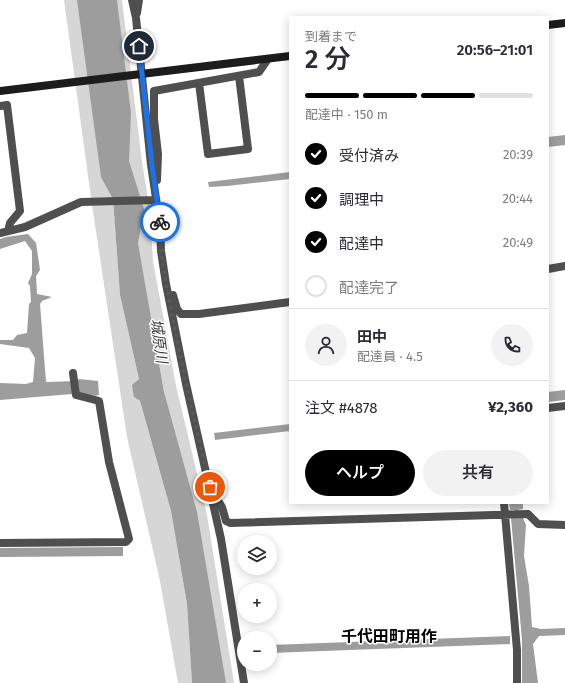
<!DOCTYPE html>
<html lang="ja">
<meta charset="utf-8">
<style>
:root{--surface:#fff;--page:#f2f2f3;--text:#2b2b33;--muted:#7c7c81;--line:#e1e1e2;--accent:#000}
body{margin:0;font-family:"Fira Sans","Noto Sans JP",sans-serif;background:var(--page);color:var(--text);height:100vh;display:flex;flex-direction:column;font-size:15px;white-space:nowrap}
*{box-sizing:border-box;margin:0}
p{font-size:13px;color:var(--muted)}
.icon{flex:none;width:22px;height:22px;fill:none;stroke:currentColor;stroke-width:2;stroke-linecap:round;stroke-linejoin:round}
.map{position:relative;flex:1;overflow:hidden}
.details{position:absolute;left:289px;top:16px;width:260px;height:488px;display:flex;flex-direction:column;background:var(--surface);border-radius:0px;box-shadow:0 2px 10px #0003}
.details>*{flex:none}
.fabs{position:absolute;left:237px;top:535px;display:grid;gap:8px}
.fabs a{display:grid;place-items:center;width:40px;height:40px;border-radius:50%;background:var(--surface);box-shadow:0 2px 10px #0003;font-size:20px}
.pin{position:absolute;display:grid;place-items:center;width:34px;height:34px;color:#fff;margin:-17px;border:2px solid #fff;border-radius:50%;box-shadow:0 1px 4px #0007}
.courier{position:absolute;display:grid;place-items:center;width:40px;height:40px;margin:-20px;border:3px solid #1a73e8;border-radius:50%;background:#fff;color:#222;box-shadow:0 1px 5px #0007}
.head em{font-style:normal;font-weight:600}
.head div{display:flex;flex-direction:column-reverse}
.head{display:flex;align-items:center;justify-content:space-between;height:68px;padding:0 16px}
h1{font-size:26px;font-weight:600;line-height:30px}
.bar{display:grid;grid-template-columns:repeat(4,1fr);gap:6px 4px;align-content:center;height:48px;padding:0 16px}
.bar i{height:5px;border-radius:3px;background:var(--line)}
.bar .on{background:var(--accent)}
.bar p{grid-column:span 4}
.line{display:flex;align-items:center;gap:10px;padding:0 16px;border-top:1px solid var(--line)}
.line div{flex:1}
.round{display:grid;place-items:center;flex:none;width:42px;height:42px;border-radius:21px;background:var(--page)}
ol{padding:0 16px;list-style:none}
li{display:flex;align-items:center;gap:12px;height:44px}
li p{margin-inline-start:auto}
li .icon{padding:4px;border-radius:50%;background:var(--accent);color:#fff;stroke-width:4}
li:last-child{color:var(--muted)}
li i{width:22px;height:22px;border:2px solid var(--line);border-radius:50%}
.primary-button{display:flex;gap:8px;margin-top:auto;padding:8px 16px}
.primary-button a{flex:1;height:46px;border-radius:24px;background:var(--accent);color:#fff;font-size:16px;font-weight:600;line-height:46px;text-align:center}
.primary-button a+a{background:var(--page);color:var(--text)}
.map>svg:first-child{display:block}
.green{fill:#d6d6d6}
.water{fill:#9d9d9d}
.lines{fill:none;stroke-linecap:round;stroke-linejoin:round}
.street{stroke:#4f4f4f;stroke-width:8}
.secondary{stroke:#1c1c1c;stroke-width:8}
.done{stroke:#595959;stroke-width:4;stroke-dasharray:0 7.2}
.route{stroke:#1a73e8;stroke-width:5}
.labels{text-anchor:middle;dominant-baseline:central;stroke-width:3;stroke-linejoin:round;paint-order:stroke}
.water-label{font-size:15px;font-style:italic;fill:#3e3e3e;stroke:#fff}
.quarter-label{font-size:16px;font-weight:bold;fill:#000;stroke:#fff}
</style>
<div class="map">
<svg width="565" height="683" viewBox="0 0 565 683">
<rect width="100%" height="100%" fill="#fff"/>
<!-- green -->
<path class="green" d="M64,0H81L113,199L120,295L139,379L134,397L140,401L171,511L187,604L192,683H178L160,581L127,437L92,205Z
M104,0H122L142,162L150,211L153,261L176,386L207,515L234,683H219L166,423L164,392L122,154Z"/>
<!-- water -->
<path class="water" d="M77,0H117L131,113L129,161L144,209L138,243L164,392L197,512L226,683H192L187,604L171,511L140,401L134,397L132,385L139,379L120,295L113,199L101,177Z
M565,135V145L548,147V137Z
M290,172V179L227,186L209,187L208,182Z
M28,234L36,243L40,270L36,276L37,294L52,297L42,301L40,304L46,382L77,381L79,379L98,381L99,395C91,398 82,390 72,394L0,400V383L26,384L33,382L35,358L29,348L0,344V340H13L17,335L27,333L29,304L31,302L30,286L28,283L32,274V251L25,241L0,249V239L6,237Z
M565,390V400L548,402V392Z
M290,424V431L215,440L214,433Z
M509,503H523V509L518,510L519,518H523L526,525L524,556L529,586L532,627L541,629L565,628V635L539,636L533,644L538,683H522V640L511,518L516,517L515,510H510Z
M123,547V556L0,557V548Z
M510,636V644L270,653V645Z"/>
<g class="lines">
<!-- street -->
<path class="street" d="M132,0L136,18L151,165L160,225L161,251L166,284L186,384L221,539L244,683
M137,13L139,0
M199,83L208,154L248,149L239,76
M0,106L7,105L20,211L10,223L8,231
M157,180L158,154L154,119V91L259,72L268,59
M0,233L25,227L81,202L156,200
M548,269L565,266
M173,295L177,309L181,314H199L290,302
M548,408L565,406
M214,494L222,507L226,521L230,523L528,514L538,524L565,525
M504,503L517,650V683
M0,543L126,542L129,539L109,462L99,401L76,395L73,373"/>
<!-- secondary -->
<path class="secondary" d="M548,25L565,23
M0,91L290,56"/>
</g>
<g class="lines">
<!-- done -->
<path class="done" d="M160,222L161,251L166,284L186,384L210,487"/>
<!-- route -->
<path class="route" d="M139,46L152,165L160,222"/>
</g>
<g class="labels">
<!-- water labels -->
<g class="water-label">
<text transform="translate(159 341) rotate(82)">城原川</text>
</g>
<!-- quarter labels -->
<g class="quarter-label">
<text x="389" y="636">千代田町用作</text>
</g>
</g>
</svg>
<div class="fabs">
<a><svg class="icon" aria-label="layers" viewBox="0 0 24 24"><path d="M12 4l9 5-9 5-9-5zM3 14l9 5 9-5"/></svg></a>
<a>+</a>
<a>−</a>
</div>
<div class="pin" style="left:210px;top:487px;background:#ea580c"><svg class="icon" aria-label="bag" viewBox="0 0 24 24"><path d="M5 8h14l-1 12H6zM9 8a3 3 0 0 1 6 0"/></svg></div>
<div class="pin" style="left:139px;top:46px;background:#1f2937"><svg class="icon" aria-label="home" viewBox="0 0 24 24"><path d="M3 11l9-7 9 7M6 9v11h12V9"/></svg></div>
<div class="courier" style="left:160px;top:222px"><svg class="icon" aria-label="bike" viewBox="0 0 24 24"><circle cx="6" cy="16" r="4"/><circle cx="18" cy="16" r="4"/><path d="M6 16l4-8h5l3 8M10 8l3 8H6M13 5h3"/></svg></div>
<section class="details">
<div class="head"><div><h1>2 分</h1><p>到着まで</p></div><em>20:56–21:01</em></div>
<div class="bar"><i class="on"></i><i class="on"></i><i class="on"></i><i></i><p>配達中 · 150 m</p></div>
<ol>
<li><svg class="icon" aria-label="check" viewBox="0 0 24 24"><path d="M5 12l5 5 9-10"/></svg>受付済み<p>20:39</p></li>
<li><svg class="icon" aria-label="check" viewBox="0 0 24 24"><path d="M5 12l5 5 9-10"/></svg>調理中<p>20:44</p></li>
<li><svg class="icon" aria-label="check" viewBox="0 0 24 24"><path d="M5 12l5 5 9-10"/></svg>配達中<p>20:49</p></li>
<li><i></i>配達完了</li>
</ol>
<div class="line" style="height:72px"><a class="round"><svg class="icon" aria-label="person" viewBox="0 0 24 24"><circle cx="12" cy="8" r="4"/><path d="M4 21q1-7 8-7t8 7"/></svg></a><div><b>田中</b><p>配達員 · 4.5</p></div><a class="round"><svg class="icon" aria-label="phone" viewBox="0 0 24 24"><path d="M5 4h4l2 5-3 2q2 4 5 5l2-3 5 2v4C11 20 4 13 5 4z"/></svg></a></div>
<div class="line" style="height:52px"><div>注文 #4878</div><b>¥2,360</b></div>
<div class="primary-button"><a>ヘルプ</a><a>共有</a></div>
</section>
</div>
